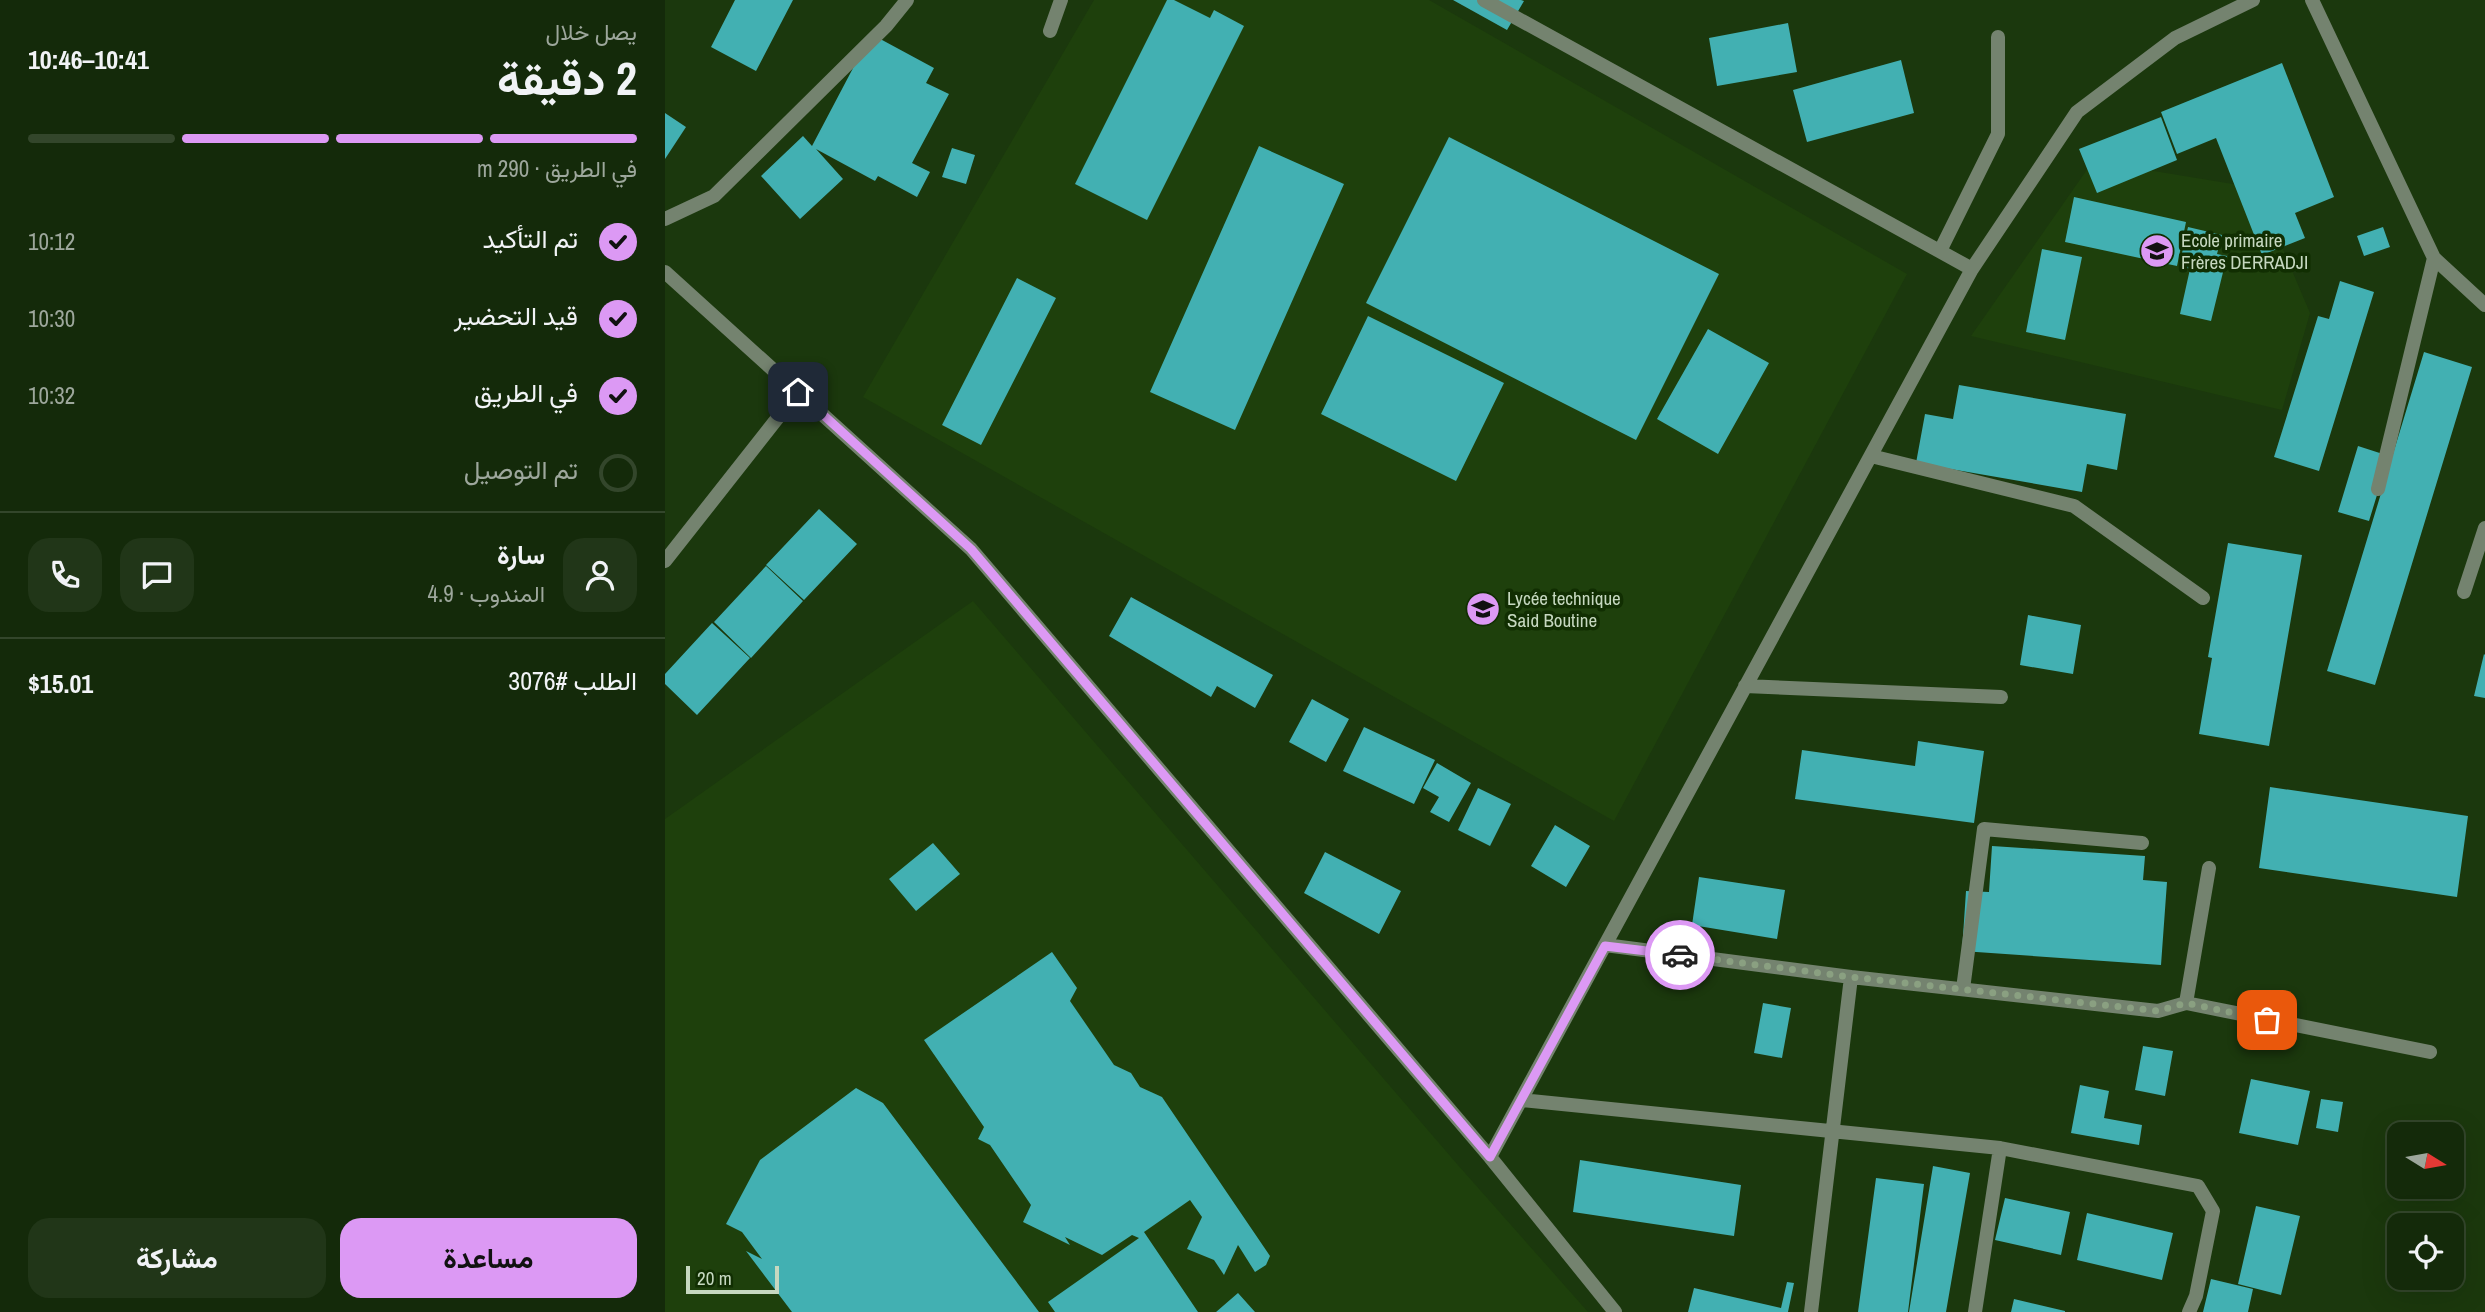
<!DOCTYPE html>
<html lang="ar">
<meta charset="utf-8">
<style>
:root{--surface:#142a0a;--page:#213618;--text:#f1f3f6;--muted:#9da79c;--line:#33462b;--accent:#dc99f4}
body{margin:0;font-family:"Archivo Narrow",Vazirmatn,sans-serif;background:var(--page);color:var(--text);direction:rtl;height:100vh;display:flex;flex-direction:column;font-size:26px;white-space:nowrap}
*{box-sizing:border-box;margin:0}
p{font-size:23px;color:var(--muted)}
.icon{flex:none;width:38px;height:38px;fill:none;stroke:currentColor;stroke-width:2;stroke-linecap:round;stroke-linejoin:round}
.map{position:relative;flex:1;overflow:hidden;direction:ltr}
.panel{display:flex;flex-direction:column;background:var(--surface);width:665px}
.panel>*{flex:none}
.needle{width:46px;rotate:101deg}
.fabs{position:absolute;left:1722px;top:1122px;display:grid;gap:14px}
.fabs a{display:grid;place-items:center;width:77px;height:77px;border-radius:14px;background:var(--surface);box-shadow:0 7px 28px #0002,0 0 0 2px var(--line);font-size:35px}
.scale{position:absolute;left:21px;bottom:18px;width:93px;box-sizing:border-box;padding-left:7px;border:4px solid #c6d8c0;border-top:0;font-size:19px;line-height:24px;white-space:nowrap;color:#c6d8c0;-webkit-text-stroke:5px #112e02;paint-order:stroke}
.pin{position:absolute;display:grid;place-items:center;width:60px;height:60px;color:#fff;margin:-30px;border-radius:14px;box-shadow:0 4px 10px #0006}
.courier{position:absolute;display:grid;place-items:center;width:70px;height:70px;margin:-35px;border:5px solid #dc99f4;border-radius:50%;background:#fff;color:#222;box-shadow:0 2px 9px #0007}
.overview em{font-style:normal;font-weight:700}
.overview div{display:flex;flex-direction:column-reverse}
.overview{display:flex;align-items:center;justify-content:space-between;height:119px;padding:0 28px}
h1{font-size:46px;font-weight:700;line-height:52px}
.bar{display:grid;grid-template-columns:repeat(4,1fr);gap:10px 7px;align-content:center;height:84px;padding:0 28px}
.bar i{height:9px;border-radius:5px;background:var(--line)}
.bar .current{background:var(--accent)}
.bar p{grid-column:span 4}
.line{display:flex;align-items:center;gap:18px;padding:0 28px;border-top:2px solid var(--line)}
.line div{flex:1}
.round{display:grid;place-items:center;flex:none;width:74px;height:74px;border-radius:21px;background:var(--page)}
ol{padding:0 28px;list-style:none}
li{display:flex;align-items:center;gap:21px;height:77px}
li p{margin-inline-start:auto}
li .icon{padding:7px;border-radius:50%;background:var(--accent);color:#111;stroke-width:4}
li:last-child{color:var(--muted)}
li i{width:38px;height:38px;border:4px solid var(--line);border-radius:50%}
.action{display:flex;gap:14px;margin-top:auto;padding:14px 28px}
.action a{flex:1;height:80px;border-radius:21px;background:var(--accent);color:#111;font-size:28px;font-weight:700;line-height:80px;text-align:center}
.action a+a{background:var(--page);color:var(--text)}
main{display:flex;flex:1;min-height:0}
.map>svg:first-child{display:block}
.built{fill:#1e400c}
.building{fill:#42b0b2}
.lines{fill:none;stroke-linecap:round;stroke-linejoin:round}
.minor{stroke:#74836f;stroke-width:14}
.done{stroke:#8aa081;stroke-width:7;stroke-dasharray:0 12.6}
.route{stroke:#dc99f4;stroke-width:9}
.labels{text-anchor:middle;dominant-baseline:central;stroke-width:7;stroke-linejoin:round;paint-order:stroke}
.poi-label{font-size:19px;fill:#c6d8c0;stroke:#112e02;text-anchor:start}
</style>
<main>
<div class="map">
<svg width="1820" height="1312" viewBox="0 0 1820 1312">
<rect width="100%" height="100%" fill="#1b380d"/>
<!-- built -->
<path class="built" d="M429,0H764L1242,274L949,821L198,397Z
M1428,161L1592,188L1645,313L1617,410L1306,336Z
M308,601L792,1164L923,1312H0V819Z"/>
<!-- building -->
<path class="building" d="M70,0H128L91,71L46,47Z
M502,0H509L545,18L549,10L579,26L482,220L410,184Z
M788,0H856L859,1L842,30Z
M1123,23L1132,72L1052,86L1044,38Z
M206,34L269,68L261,83L284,94L247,163L265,172L252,197L213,176L210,181L151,149L178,179L135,219L96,176L138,136L147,146Z
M1236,60L1249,113L1142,142L1128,90Z
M1617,63L1669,197L1630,213L1640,238L1597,255L1551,138L1512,154L1496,112Z
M0,113L21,127L0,159Z
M1496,117L1512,160L1432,193L1414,149Z
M784,137L1054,274L971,440L701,303Z
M594,146L679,184L570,430L485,392Z
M287,148L310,155L301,184L277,177Z
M1409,197L1521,222L1512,266L1400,242Z
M1523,227L1557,235L1552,254L1562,256L1546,321L1515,314L1525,269L1514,266Z
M1718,227L1725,247L1699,256L1692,236Z
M1377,249L1417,257L1400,340L1361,332Z
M352,278L391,298L316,445L277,425Z
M1675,281L1709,292L1654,471L1609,457L1653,316L1664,319Z
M703,316L839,383L791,481L656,414Z
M1043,329L1104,363L1053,454L992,419Z
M1759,352L1807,367L1710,685L1662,671Z
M1294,385L1461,414L1452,470L1422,464L1417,492L1251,463L1260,414L1288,419Z
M1693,446L1724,456L1704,521L1673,512Z
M154,509L192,544L139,600L101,565Z
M1563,543L1637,555L1604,746L1534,734L1547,658L1543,657Z
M101,566L138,601L86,658L49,622Z
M466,597L608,675L590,708L552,686L546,697L444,636Z
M1363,615L1416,625L1408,674L1355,665Z
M47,623L85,658L32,715L0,684V674Z
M1819,654L1820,655V698L1809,696Z
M647,699L684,719L661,762L624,742Z
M699,727L770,760L749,804L678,771Z
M1253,741L1319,751L1309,823L1130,799L1137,750L1250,766Z
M772,763L806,783L784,822L765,812L774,797L758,788Z
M1605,787L1803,816L1792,897L1594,868Z
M813,788L846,804L825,846L793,830Z
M890,825L925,846L901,887L866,866Z
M268,843L295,874L251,911L224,879Z
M1327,846L1480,856L1478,880L1502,882L1496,965L1297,951L1301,891L1324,892Z
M660,852L736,891L714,934L639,893Z
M1034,877L1120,890L1112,939L1027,925Z
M387,952L412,988L405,1001L449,1065L466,1073L475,1087L497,1097L605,1256L601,1265L590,1272L573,1245L559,1275L549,1260L522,1249L537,1217L525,1200L479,1232L533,1312H390L383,1302L474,1238L467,1235L437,1255L400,1237L405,1245L358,1222L366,1205L325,1145L313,1139L319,1127L259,1040Z
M1098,1003L1126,1008L1117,1058L1089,1053Z
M1478,1046L1508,1051L1500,1096L1470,1090Z
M1586,1079L1645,1091L1633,1145L1574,1133Z
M1415,1085L1444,1091L1439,1118L1477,1125L1474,1145L1406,1133Z
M191,1088L218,1103L374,1312H127L81,1251L97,1259L77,1232L61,1224L95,1160Z
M1656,1099L1678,1102L1673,1132L1651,1128Z
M915,1160L1076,1185L1069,1236L908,1212Z
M1268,1166L1305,1173L1281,1312H1244Z
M1211,1178L1259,1184L1243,1312H1193Z
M1340,1198L1405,1212L1396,1255L1330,1240Z
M1591,1206L1635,1216L1616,1295L1573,1284Z
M1422,1213L1508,1233L1497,1280L1412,1260Z
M1546,1279L1588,1289L1583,1312H1538Z
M1122,1282L1129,1283L1123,1312H1023L1029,1288L1116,1308Z
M573,1293L590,1312H551Z
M1349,1299L1400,1311V1312H1346Z"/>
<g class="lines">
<!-- minor -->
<path class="minor" d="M819,0L1307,269
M1647,0L1769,258L1820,305
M385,31L396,0
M0,219L49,196L221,26L242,0
M1275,251L1333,134V37
M0,272L306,549L825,1157L950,1312
M1206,456L1409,506L1538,598
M1713,489L1769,258
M0,561L133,392
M1799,592L1820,528
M1080,686L1336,697
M940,945L1186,977L1146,1312
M1186,977L1493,1011L1521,1003L1544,868
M1298,989L1319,829L1477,843
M1521,1003L1765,1052
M856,1100L1335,1148L1533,1186L1548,1211L1531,1296L1524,1312
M825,1157L1307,269L1412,112L1510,38L1588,0
M1310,1312L1335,1148"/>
</g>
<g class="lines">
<!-- done -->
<path class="done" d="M1015,955L1186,977L1493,1011L1521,1003L1602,1020"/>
<!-- route -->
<path class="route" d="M133,392L306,549L825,1157L940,946L1015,955"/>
</g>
<!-- icons -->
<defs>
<g id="school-disc" transform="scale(1.75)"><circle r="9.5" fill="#dc99f4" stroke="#112e02"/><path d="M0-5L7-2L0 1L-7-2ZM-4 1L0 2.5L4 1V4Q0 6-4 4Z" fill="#111"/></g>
</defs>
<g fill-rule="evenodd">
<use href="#school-disc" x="1492" y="251"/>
<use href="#school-disc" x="818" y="609"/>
</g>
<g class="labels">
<!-- poi labels -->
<g class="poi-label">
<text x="1516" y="240">Ecole primaire<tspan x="1516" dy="22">Frères DERRADJI</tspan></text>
<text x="842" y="598">Lycée technique<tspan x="842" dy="22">Said Boutine</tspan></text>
</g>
</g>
</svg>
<div class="fabs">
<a><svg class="needle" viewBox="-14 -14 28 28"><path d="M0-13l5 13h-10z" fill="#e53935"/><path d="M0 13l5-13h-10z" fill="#9da79c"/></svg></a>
<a><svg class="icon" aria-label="locate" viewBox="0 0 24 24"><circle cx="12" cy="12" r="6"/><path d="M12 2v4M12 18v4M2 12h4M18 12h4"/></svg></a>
</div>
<div class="scale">20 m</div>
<div class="pin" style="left:1602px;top:1020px;background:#ea580c"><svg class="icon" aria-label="bag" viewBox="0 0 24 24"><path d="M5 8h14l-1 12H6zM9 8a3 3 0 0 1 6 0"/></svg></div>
<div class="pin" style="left:133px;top:392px;background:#1f2937"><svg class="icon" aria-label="home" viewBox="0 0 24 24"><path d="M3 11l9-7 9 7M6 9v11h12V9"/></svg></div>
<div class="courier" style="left:1015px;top:955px"><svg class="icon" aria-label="car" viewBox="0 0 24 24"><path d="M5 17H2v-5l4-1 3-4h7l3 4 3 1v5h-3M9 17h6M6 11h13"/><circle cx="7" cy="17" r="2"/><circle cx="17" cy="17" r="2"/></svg></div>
</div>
<section class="panel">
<div class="overview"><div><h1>2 دقيقة</h1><p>يصل خلال</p></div><em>10:41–10:46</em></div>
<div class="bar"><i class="current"></i><i class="current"></i><i class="current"></i><i></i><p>في الطريق · 290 m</p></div>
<ol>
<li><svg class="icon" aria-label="check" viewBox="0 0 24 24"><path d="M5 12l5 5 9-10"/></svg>تم التأكيد<p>10:12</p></li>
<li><svg class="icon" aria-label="check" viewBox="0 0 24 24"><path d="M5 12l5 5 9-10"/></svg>قيد التحضير<p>10:30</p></li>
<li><svg class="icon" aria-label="check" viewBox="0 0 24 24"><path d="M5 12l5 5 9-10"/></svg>في الطريق<p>10:32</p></li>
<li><i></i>تم التوصيل</li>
</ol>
<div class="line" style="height:126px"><a class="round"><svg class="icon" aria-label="person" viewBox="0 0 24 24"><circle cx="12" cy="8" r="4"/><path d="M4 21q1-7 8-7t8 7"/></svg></a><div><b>سارة</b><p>المندوب · 4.9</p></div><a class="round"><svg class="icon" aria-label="chat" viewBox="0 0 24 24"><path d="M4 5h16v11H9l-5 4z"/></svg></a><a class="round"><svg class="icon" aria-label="phone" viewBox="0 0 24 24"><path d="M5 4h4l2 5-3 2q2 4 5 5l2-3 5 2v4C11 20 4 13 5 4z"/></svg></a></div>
<div class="line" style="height:91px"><div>الطلب #3076</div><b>$15.01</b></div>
<div class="action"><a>مساعدة</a><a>مشاركة</a></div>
</section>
</main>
